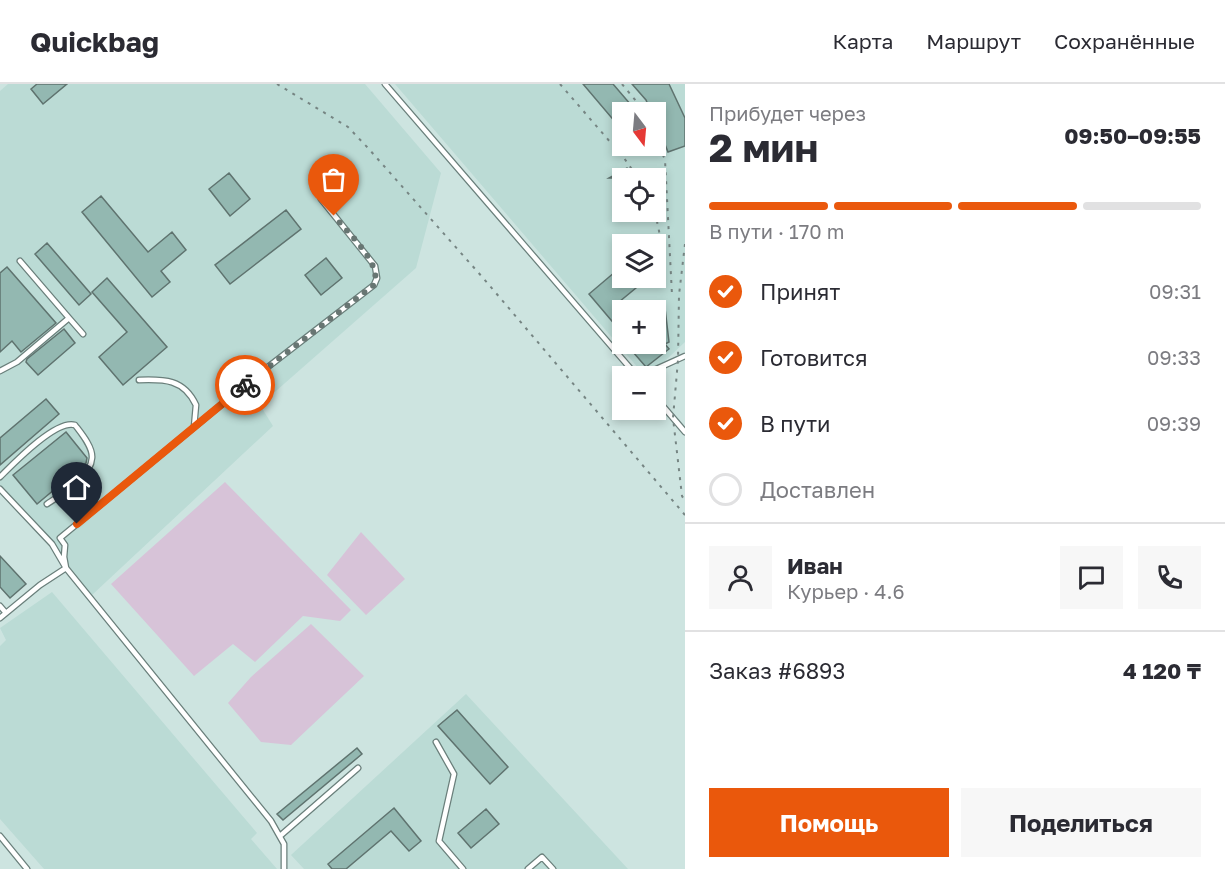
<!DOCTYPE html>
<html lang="ru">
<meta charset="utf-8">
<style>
:root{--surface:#fff;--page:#f7f7f7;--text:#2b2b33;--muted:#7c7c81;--line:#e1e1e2;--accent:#ea580c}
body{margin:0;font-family:"Golos Text",sans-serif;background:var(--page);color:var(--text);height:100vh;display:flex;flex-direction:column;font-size:22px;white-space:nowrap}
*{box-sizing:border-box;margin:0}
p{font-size:20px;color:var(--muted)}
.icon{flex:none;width:33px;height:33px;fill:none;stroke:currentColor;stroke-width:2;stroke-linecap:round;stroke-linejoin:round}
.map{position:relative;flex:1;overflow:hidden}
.details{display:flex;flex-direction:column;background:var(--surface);width:540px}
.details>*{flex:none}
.needle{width:39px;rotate:164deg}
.fabs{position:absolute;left:612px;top:18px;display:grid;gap:12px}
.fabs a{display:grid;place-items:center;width:54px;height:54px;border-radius:0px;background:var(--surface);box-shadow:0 3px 9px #0003;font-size:30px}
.pin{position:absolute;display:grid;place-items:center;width:51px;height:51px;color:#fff;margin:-62px -26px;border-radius:50% 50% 50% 0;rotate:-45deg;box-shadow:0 0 6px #0007}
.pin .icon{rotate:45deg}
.courier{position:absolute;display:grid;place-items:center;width:60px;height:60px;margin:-30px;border:4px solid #ea580c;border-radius:50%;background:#fff;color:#222;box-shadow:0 2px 8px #0007}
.overview em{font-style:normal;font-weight:700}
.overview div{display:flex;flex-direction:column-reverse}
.overview{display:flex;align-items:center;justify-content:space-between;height:102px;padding:0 24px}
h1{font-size:39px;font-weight:700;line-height:45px}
.bar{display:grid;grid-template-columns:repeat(4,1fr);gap:9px 6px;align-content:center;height:72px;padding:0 24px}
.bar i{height:8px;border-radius:4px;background:var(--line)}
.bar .on{background:var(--accent)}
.bar p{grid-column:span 4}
.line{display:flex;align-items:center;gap:15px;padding:0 24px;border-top:2px solid var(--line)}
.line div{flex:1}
.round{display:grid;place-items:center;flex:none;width:63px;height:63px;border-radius:0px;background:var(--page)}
ol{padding:0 24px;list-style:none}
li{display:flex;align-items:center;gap:18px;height:66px}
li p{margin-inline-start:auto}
li .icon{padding:6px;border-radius:50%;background:var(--accent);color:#fff;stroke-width:4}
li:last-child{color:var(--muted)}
li i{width:33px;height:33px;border:3px solid var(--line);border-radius:50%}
.cta{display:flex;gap:12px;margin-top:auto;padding:12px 24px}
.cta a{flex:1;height:69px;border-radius:0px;background:var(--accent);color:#fff;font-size:24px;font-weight:700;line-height:69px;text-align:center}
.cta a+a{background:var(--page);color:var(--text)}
header{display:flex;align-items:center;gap:36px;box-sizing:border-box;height:84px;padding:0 30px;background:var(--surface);border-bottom:2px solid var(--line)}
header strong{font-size:28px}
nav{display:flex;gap:33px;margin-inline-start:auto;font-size:21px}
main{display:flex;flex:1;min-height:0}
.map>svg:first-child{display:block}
.built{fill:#bbdbd5;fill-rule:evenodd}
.green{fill:#d7c3d8}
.building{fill:#93b8b1;stroke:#5f736f;stroke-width:1.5}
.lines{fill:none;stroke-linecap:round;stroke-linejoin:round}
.lane-casing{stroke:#6a7f7b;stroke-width:7}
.lane{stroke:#fff;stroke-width:4.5}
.rail{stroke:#768583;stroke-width:2;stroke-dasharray:3 6;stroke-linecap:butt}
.done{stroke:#687673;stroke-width:6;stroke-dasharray:0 10.8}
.route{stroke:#ea580c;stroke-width:8}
</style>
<header>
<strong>Quickbag</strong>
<nav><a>Карта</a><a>Маршрут</a><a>Сохранённые</a></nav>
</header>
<main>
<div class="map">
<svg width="685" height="785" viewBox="0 0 685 785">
<rect width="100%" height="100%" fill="#cde4e0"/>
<!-- built -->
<path class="built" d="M8,0H365L441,89L416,184L260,321L273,342L92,511L0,401V7Z
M395,0H685V258L649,292H645ZM622,28H656V62H622ZM622,94H656V128H622ZM622,160H656V194H622ZM622,226H656V260H622Z
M52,508L257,749L251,755L277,785H44L0,735V562L6,556L0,544Z
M466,610L628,785H304L291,771Z"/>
<!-- green -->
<path class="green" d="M225,398L351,526L340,537L303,532L255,578L233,560L194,592L111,500Z
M361,448L405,495L366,531L327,491Z
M311,540L364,592L291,661L261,658L228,619L251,593Z"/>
<!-- building -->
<path class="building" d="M37,0H67L43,20L31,5Z
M583,0H613L637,28H622V46Z
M632,0H669L685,34V62L668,68L656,38V28H651L646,16Z
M627,84L632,94H622V106L616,94H609Z
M229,89L250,115L230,132L209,105Z
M101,112L148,168L172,148L186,166L161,187L170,198L152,213L82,128Z
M286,126L301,145L230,200L215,181Z
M47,159L91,210L79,221L35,170Z
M326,174L342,194L321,211L305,191Z
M622,182V194H648L619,218L627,226H622V249L589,210Z
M7,183L56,239L21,268L12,257L0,268V189Z
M107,194L167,263L123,301L99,273L127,248L92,208Z
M665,224L669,258L665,260L669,265L646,283L626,260H656V225Z
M64,245L75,259L38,291L26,278L27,275Z
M46,315L59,330L0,381V354Z
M66,348L87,374L86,379L37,420L13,391Z
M0,472L26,500L10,514L0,503Z
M457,626L508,683L490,700L438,642Z
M357,664L362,670L283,736L277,730Z
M394,724L421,757L409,767L391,747L346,785H332L328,780Z
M486,725L499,740L471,764L458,749Z"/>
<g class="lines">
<!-- lane casing -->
<g class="lane-casing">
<path id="lane" d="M385,0L637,292
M69,234L83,250
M0,287L17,278L69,234L20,177
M641,292L685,272
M139,296C164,295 184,295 196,321L194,343
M656,314L685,348
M0,393C14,379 56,335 75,341C81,349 93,363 92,374C91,393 62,410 47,420
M0,405L52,460L66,484L271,737L284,760V785
M66,484L64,473L65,461L60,454L255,293L374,201L377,194L375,182L321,115
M0,522L6,529
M0,534L40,501L66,484
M436,658L454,690L439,757L463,785
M0,752L27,785
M280,752L358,684
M528,785L542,773L553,785"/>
</g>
<!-- lane -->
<use href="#lane" class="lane"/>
<!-- rail -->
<path class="rail" d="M277,0L348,43L368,64L484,195L685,431
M560,0L624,74L638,94
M622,0L645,28
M656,54L665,76L672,211
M655,128L663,166
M685,160L679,211L678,276L673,334L682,412L685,417"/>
</g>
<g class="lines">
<!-- done -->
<path class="done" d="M245,301L374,201C383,180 348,149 334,132"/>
<!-- route -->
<path class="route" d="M77,440L245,301"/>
</g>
</svg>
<div class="fabs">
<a><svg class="needle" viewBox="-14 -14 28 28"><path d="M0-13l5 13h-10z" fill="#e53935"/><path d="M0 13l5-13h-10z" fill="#7c7c81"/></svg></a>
<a><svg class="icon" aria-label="locate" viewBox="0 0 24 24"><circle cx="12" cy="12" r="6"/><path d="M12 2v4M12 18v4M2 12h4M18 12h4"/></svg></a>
<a><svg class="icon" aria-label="layers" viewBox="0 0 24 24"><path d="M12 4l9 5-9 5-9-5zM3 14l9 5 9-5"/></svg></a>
<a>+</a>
<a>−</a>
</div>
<div class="pin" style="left:334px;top:132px;background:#ea580c"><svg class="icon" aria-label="bag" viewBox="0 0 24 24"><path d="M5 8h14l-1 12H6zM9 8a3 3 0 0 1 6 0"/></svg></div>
<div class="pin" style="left:77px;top:440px;background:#1f2937"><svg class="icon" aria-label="home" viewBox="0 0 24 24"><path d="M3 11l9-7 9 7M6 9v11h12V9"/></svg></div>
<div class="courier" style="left:245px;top:301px"><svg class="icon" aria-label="bike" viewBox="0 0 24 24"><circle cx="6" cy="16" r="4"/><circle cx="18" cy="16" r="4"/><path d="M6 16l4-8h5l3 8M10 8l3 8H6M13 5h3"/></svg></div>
</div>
<section class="details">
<div class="overview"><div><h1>2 мин</h1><p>Прибудет через</p></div><em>09:50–09:55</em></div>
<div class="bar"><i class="on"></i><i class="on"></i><i class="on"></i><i></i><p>В пути · 170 m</p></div>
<ol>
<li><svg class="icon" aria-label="check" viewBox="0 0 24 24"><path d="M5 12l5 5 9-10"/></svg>Принят<p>09:31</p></li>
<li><svg class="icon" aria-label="check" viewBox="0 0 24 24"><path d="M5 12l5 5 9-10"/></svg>Готовится<p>09:33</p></li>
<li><svg class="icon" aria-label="check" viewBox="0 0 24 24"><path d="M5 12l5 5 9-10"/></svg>В пути<p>09:39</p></li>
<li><i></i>Доставлен</li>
</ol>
<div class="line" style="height:108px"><a class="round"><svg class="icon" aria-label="person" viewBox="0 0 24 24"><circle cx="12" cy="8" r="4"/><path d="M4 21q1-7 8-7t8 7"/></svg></a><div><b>Иван</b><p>Курьер · 4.6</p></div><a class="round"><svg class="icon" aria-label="chat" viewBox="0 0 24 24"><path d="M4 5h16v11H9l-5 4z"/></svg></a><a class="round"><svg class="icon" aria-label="phone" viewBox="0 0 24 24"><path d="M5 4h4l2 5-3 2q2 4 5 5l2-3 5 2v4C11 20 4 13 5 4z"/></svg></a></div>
<div class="line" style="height:78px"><div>Заказ #6893</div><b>4 120 ₸</b></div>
<div class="cta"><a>Помощь</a><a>Поделиться</a></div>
</section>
</main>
